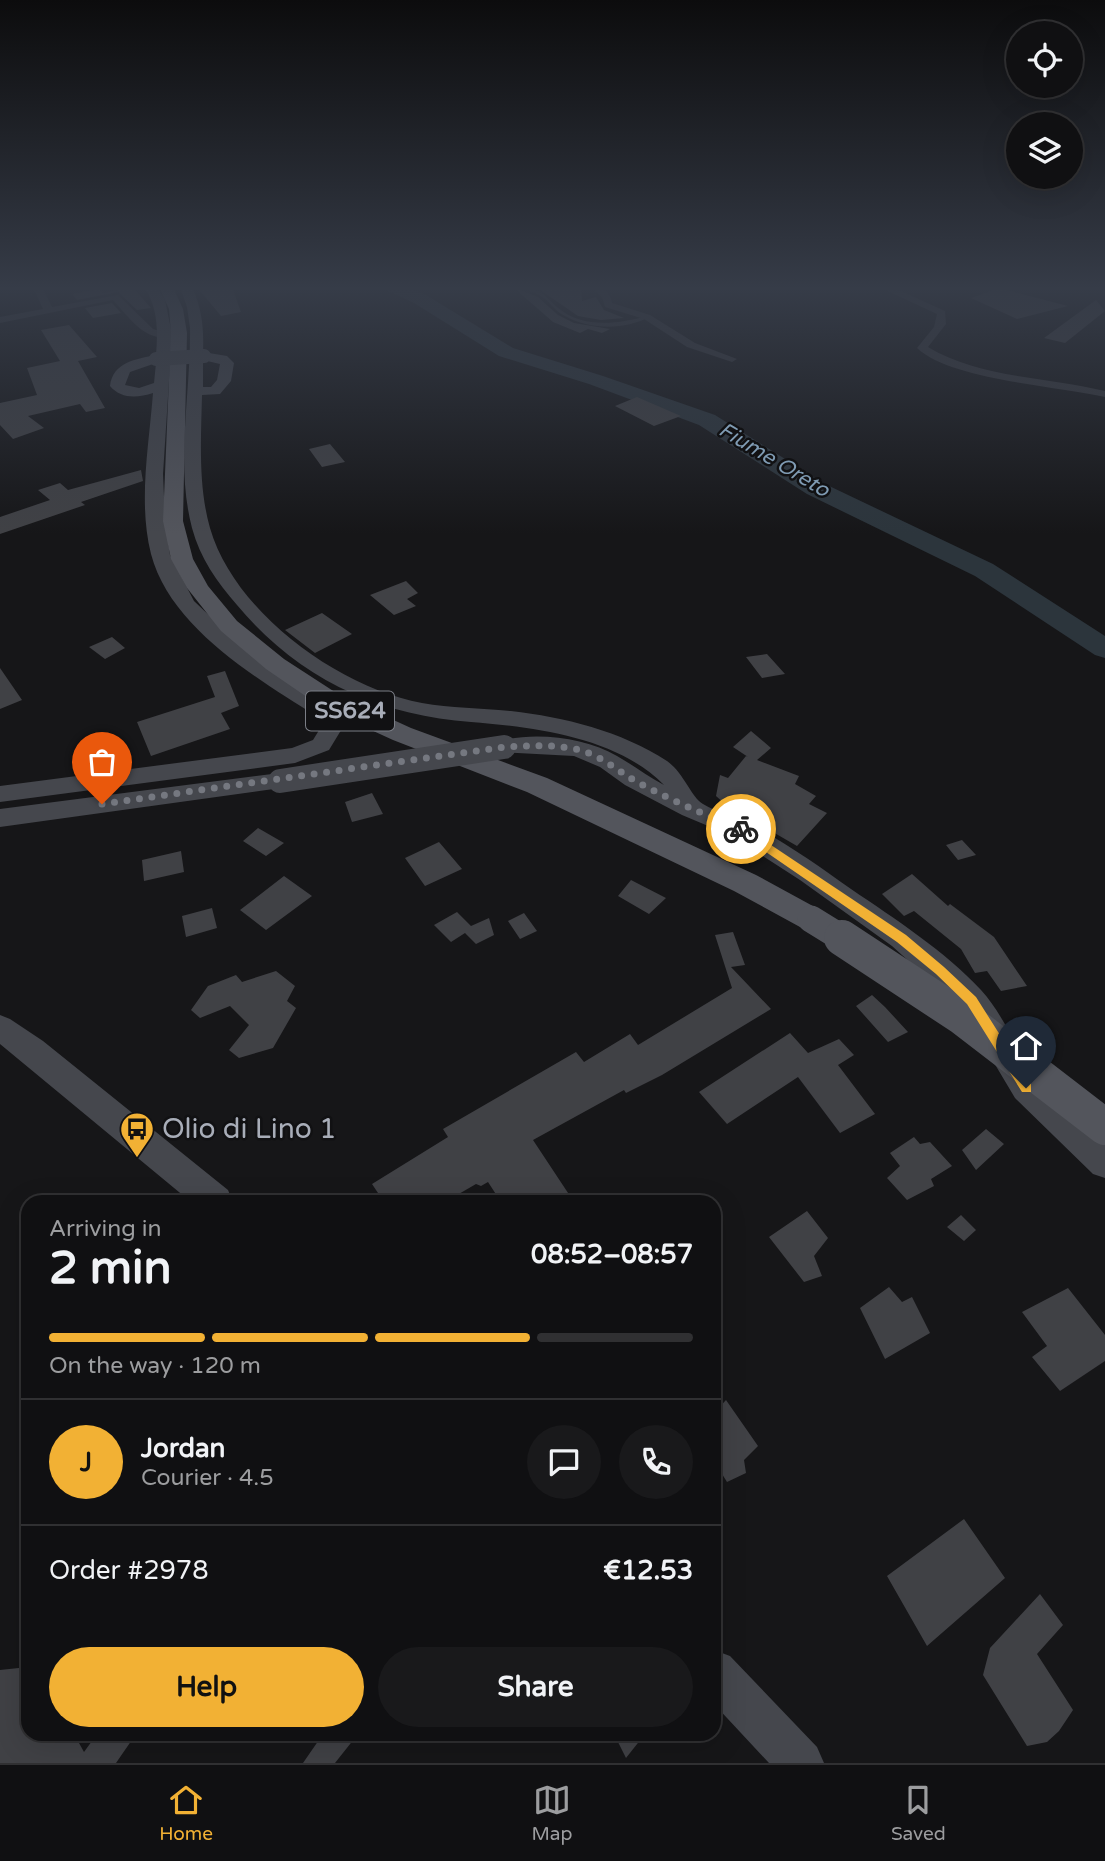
<!DOCTYPE html>
<meta charset="utf-8">
<style>
:root{--surface:#101012;--page:#19191b;--text:#f1f3f6;--muted:#9c9d9f;--line:#303032;--accent:#f2b134}
body{margin:0;font-family:"Varela Round",sans-serif;background:var(--page);color:var(--text);height:100vh;display:flex;flex-direction:column;font-size:26px;white-space:nowrap}
*{box-sizing:border-box;margin:0}
p{font-size:23px;color:var(--muted)}
.icon{flex:none;width:38px;height:38px;fill:none;stroke:currentColor;stroke-width:2;stroke-linecap:round;stroke-linejoin:round}
.map{position:relative;flex:1;overflow:hidden}
.sheet{position:absolute;left:21px;top:1195px;width:700px;height:546px;display:flex;flex-direction:column;background:var(--surface);border-radius:21px;box-shadow:0 7px 28px #0002,0 0 0 2px var(--line)}
.sheet>*{flex:none}
.fabs{position:absolute;left:1006px;top:21px;display:grid;gap:14px}
.fabs a{display:grid;place-items:center;width:77px;height:77px;border-radius:50%;background:var(--surface);box-shadow:0 7px 28px #0002,0 0 0 2px var(--line);font-size:35px}
.pin{position:absolute;display:grid;place-items:center;width:60px;height:60px;color:#fff;margin:-72px -30px;border-radius:50% 50% 50% 0;rotate:-45deg;box-shadow:0 0 7px #0007}
.pin .icon{rotate:45deg}
.courier{position:absolute;display:grid;place-items:center;width:70px;height:70px;margin:-35px;border:5px solid #f2b134;border-radius:50%;background:#fff;color:#222;box-shadow:0 2px 9px #0007}
.head em{font-style:normal;font-weight:800}
.head div{display:flex;flex-direction:column-reverse}
.head{display:flex;align-items:center;justify-content:space-between;height:119px;padding:0 28px}
h1{font-size:46px;font-weight:800;line-height:52px}
.bar{display:grid;grid-template-columns:repeat(4,1fr);gap:10px 7px;align-content:center;height:84px;padding:0 28px}
.bar i{height:9px;border-radius:5px;background:var(--line)}
.bar .active{background:var(--accent)}
.bar p{grid-column:span 4}
.line{display:flex;align-items:center;gap:18px;padding:0 28px;border-top:2px solid var(--line)}
.line div{flex:1}
.round{display:grid;place-items:center;flex:none;width:74px;height:74px;border-radius:37px;background:var(--page)}
.cta{display:flex;gap:14px;margin-top:auto;padding:14px 28px}
.cta a{flex:1;height:80px;border-radius:42px;background:var(--accent);color:#111;font-size:28px;font-weight:800;line-height:80px;text-align:center}
.cta a+a{background:var(--page);color:var(--text)}
.dock{display:flex;justify-content:space-around;align-items:center;height:98px;border-top:2px solid var(--line);background:var(--surface);font-size:19px;color:var(--muted)}
.dock a{display:grid;justify-items:center;gap:4px}
.dock .active{color:var(--accent)}
.map>svg:first-child{display:block}
.lines{fill:none;stroke-linecap:round;stroke-linejoin:round}
.river{fill:#2c353c;fill-rule:evenodd}
.building{fill:#404145}
.lane{fill:#37383d;fill-rule:evenodd}
.street{fill:#37383d;fill-rule:evenodd}
.secondary{fill:#45474d;fill-rule:evenodd}
.primary{fill:#53555c;fill-rule:evenodd}
.secondary-bridge-far1{stroke:#45474d;stroke-width:14}
.secondary-bridge{stroke:#45474d;stroke-width:24}
.primary-bridge-far1{stroke:#53555c;stroke-width:27}
.primary-bridge{stroke:#53555c;stroke-width:36}
.route{fill:#f2b134}
.done{stroke:#757880;stroke-width:7;stroke-dasharray:0 12.6}
.labels{text-anchor:middle;dominant-baseline:central;stroke-width:5;stroke-linejoin:round;paint-order:stroke}
.far-water-label{font-size:21px;font-style:italic;fill:#7f9bb3;stroke:#111113}
.shield{fill:#111113;stroke:#7b7e86;stroke-width:2}
.shield-label{font-size:23px;font-weight:bold;fill:#a8adb8}
.near-poi-label{font-size:28px;fill:#a8adb8;stroke:#111113;text-anchor:start}
</style>
<div class="map">
<svg width="1105" height="1763" viewBox="0 0 1105 1763">
<rect width="100%" height="100%" fill="#161618"/>
<g class="lines">
<!-- river -->
<path class="river" d="M380,287H406L426,295L513,348L603,376L715,415L825,484L993,564L1105,636V658L1095,655L975,576L807,494L699,425L589,384L499,356L414,303Z"/>
</g>
<!-- building -->
<path class="building" d="M197,287H232L241,312L221,316Z
M513,287L538,297L558,315L574,323L610,329L602,333L588,329L580,333L553,322Z
M536,287H581L582,301L596,297L604,310L624,318L601,320L578,316Z
M127,288L134,289L151,308L137,310L118,292L77,300L72,294L99,289L103,293Z
M999,288L1068,306L1017,319L971,298Z
M1096,300L1105,311L1065,343L1044,338Z
M112,303L121,313L93,318L85,308Z
M69,325L97,357L78,361L105,408L86,412L80,404L28,416L44,428L13,439L0,425V403L37,395L27,368L60,361L41,330Z
M637,397L681,416L654,426L615,406Z
M330,444L345,462L322,467L309,449Z
M141,470L143,481L81,502L85,505L0,534V517L50,500L38,490L60,483L68,490Z
M406,581L418,593L407,599L416,606L394,615L370,595Z
M322,613L352,634L315,653L285,630Z
M112,637L125,648L105,659L89,647Z
M767,654L785,674L762,678L746,657Z
M0,668L22,700L0,709Z
M225,671L239,706L221,713L230,729L151,756L137,722L215,697L207,676Z
M751,731L771,748L757,760L799,776L795,784L816,796L809,804L827,813L797,846L726,805L716,796L720,775L728,778L746,756L748,757L733,747Z
M372,793L383,814L352,822L345,802Z
M258,828L284,843L266,856L243,841Z
M962,840L976,855L958,860L946,845Z
M439,842L462,869L425,886L405,858Z
M181,851L184,872L144,881L142,860Z
M912,874L948,906L950,904L994,937L1027,986L1001,991L987,971L975,973L961,949L914,911L904,916L882,894Z
M284,876L312,896L266,930L240,910Z
M631,880L666,898L649,914L618,896Z
M212,908L217,928L186,937L182,916Z
M457,912L471,926L489,918L494,935L476,944L465,933L451,942L434,925Z
M524,913L537,931L520,939L508,921Z
M733,932L745,965L731,967L771,1009L662,1075L626,1093L624,1090L533,1140L574,1202H501L488,1182L481,1186L476,1184L445,1202H384L372,1184L448,1137L443,1129L576,1052L584,1062L630,1034L638,1045L732,988L715,935Z
M276,971L295,986L287,1001L296,1008L273,1048L239,1058L229,1050L249,1025L230,1006L200,1018L191,1010L208,986L236,975L242,982Z
M872,995L885,1007L908,1032L888,1042L856,1006Z
M790,1033L808,1053L839,1039L854,1055L838,1065L875,1114L840,1133L798,1077L727,1124L699,1092Z
M986,1129L1004,1144L976,1170L962,1150Z
M914,1137L920,1144L930,1142L952,1166L931,1179L934,1186L907,1200L887,1178L900,1166L890,1153Z
M807,1211L828,1238L814,1256L822,1276L804,1282L769,1237Z
M961,1215L976,1230L964,1241L947,1227Z
M889,1287L902,1302L912,1297L930,1333L885,1359L860,1308Z
M1068,1288L1105,1335V1361L1060,1391L1032,1357L1047,1346L1022,1312Z
M726,1400L758,1446L744,1460L746,1473L727,1482L714,1461V1413Z
M964,1519L1005,1578L927,1646L887,1576Z
M1040,1594L1063,1625L1037,1654L1073,1710L1059,1731L1047,1742L1027,1746L983,1675L990,1648Z
M28,1667V1734H74L84,1752L97,1734H136L116,1763H0V1670Z
M323,1734H358L335,1763H303Z
M614,1734H645L626,1758Z"/>
<g class="lines">
<!-- lane -->
<path class="lane" d="M520,287C539,287 545,296 557,307C582,329 618,324 647,316L649,317C625,330 590,330 565,316C556,312 552,305 545,299C538,293 528,291 520,287Z"/>
<!-- street -->
<path class="street" d="M33,287H42L52,307L118,295L153,329L170,334C149,347 126,314 113,300L0,323V317L43,309Z
M591,287C603,287 610,291 612,303L650,315L695,343L737,359L732,362L687,347L644,319L605,307L602,297Z
M879,287H892L945,311L946,324L928,347C979,378 1048,377 1105,391V397C1057,386 951,380 917,348L934,327L937,314Z"/>
<!-- secondary -->
<path class="secondary" d="M144,287H157L165,300L172,334L163,474L165,519L170,555L194,601L252,656L333,707L343,727L329,750L295,763L0,802V786L292,748L313,740L321,727L316,716C256,678 170,627 151,554C138,503 149,445 153,393C137,398 121,399 110,386C113,362 136,359 156,355C158,331 158,307 144,287ZM156,363L154,383L139,388L125,385L130,372Z
M180,287H192C202,308 204,329 203,352L227,356L234,363L231,381L220,394L202,395C201,439 198,486 210,528C234,612 339,688 422,703C451,708 481,708 511,711C564,717 621,731 667,761C684,773 691,797 703,804C717,813 735,816 750,824C785,842 819,866 851,889C895,919 945,951 981,990C1004,1015 1016,1050 1036,1076C1054,1100 1083,1121 1105,1141V1178L1093,1174L1015,1098L962,1009L892,946L800,880L732,836L682,815L625,785L600,767L574,756L496,752L492,747L496,742C533,731 584,737 617,756C633,765 647,776 664,785C617,737 533,727 471,722C377,715 298,678 237,605C217,582 200,558 192,528C175,463 191,394 190,328L187,307ZM203,360L220,364L217,380L211,387H203Z
M280,773L288,775L292,781L288,787L0,827V809Z
M0,1015L10,1019L43,1041L228,1190L233,1202H191L0,1044Z
M714,1650L730,1656L817,1747L824,1763H769L714,1704Z"/>
<!-- primary -->
<path class="primary" d="M159,287H173L183,309L187,333L183,521L193,559L208,586L237,621L284,659L341,696L411,728L547,778L756,875L822,911L826,919L822,927L811,931L800,927L734,891L527,792L393,740L323,708L266,669L221,631L187,588L171,559L163,521L171,333L169,309Z"/>
<!-- secondary-bridge-far1 -->
<path class="secondary-bridge-far1" d="M156,359L204,356"/>
<!-- secondary-bridge -->
<path class="secondary-bridge" d="M280,781L504,747"/>
<!-- primary-bridge-far1 -->
<path class="primary-bridge-far1" d="M811,919L845,940"/>
<!-- primary-bridge -->
<path class="primary-bridge" d="M842,938L962,1017L1105,1127"/>
</g>
<!-- sky -->
<linearGradient id="sky" x2="0" y2="1"><stop stop-color="#0c0c0d"/><stop offset="0.54" stop-color="#363c48"/><stop offset="1" stop-color="#363c48" stop-opacity="0"/></linearGradient>
<rect width="1105" height="534" fill="url(#sky)"/>
<!-- route -->
<path class="route" d="M741,825L906,935L944,967L976,997L1031,1084V1092H1022L967,1004L936,974L897,942L737,832L736,829Z"/>
<g class="lines">
<!-- done -->
<path class="done" d="M102,804L504,747C528,746 551,744 575,749C600,754 616,770 637,782C671,800 705,815 741,829"/>
</g>
<!-- icons -->
<defs>
<g id="bus-pin" transform="scale(1.75)"><path d="M0 17L-7.5 6A9.5 9.5 0 1 1 7.5 6Z" fill="#f2b134" stroke="#111113"/><path d="M-5-6H5V4H4V6H2V4H-2V6H-4V4H-5ZM-3.5-4V0h7V-4ZM-3.5 1.2v1.5H-2V1.2ZM2 1.2v1.5H3.5V1.2Z" fill="#111"/></g>
</defs>
<g fill-rule="evenodd">
<use href="#bus-pin" x="137" y="1129"/>
</g>
<g class="labels">
<!-- far-water labels -->
<g class="far-water-label">
<text transform="translate(774 460) rotate(31)">Fiume Oreto</text>
</g>
<!-- shield labels -->
<rect class="shield" x="306" y="691.5" width="88" height="39" rx="5"/>
<g class="shield-label">
<text x="350" y="711">SS624</text>
</g>
<!-- near-poi labels -->
<g class="near-poi-label">
<text x="162" y="1129">Olio di Lino 1</text>
</g>
</g>
</svg>
<div class="fabs">
<a><svg class="icon" aria-label="locate" viewBox="0 0 24 24"><circle cx="12" cy="12" r="6"/><path d="M12 2v4M12 18v4M2 12h4M18 12h4"/></svg></a>
<a><svg class="icon" aria-label="layers" viewBox="0 0 24 24"><path d="M12 4l9 5-9 5-9-5zM3 14l9 5 9-5"/></svg></a>
</div>
<div class="pin" style="left:102px;top:804px;background:#ea580c"><svg class="icon" aria-label="bag" viewBox="0 0 24 24"><path d="M5 8h14l-1 12H6zM9 8a3 3 0 0 1 6 0"/></svg></div>
<div class="pin" style="left:1026px;top:1088px;background:#1f2937"><svg class="icon" aria-label="home" viewBox="0 0 24 24"><path d="M3 11l9-7 9 7M6 9v11h12V9"/></svg></div>
<div class="courier" style="left:741px;top:829px"><svg class="icon" aria-label="bike" viewBox="0 0 24 24"><circle cx="6" cy="16" r="4"/><circle cx="18" cy="16" r="4"/><path d="M6 16l4-8h5l3 8M10 8l3 8H6M13 5h3"/></svg></div>
<section class="sheet">
<div class="head"><div><h1>2 min</h1><p>Arriving in</p></div><em>08:52–08:57</em></div>
<div class="bar"><i class="active"></i><i class="active"></i><i class="active"></i><i></i><p>On the way · 120 m</p></div>
<div class="line" style="height:126px"><b class="round" style="background:var(--accent);color:#111">J</b><div><b>Jordan</b><p>Courier · 4.5</p></div><a class="round"><svg class="icon" aria-label="chat" viewBox="0 0 24 24"><path d="M4 5h16v11H9l-5 4z"/></svg></a><a class="round"><svg class="icon" aria-label="phone" viewBox="0 0 24 24"><path d="M5 4h4l2 5-3 2q2 4 5 5l2-3 5 2v4C11 20 4 13 5 4z"/></svg></a></div>
<div class="line" style="height:91px"><div>Order #2978</div><b>€12.53</b></div>
<div class="cta"><a>Help</a><a>Share</a></div>
</section>
</div>
<nav class="dock">
<a class="active"><svg class="icon" aria-label="home" viewBox="0 0 24 24"><path d="M3 11l9-7 9 7M6 9v11h12V9"/></svg>Home</a>
<a><svg class="icon" aria-label="map" viewBox="0 0 24 24"><path d="M3 6l6-2 6 2 6-2v14l-6 2-6-2-6 2zM9 4v14M15 6v14"/></svg>Map</a>
<a><svg class="icon" aria-label="saved" viewBox="0 0 24 24"><path d="M7 4h10v16l-5-4-5 4z"/></svg>Saved</a>
</nav>
